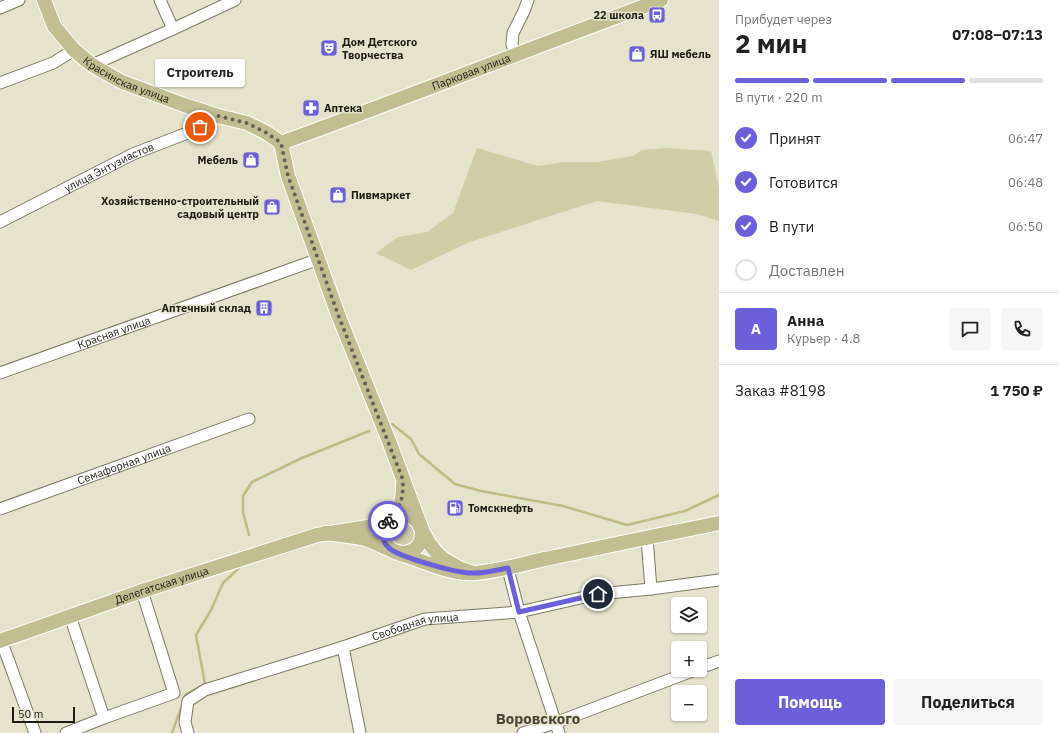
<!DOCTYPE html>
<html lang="ru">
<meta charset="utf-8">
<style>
:root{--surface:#fff;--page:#f6f6f6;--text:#222;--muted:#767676;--line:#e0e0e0;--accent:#6c60da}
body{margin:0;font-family:"IBM Plex Sans",sans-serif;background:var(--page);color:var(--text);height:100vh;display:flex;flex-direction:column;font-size:15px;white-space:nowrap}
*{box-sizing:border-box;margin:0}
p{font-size:13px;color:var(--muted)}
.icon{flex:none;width:22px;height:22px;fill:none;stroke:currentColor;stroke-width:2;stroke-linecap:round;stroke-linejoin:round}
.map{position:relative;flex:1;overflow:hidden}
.drawer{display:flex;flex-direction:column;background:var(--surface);width:340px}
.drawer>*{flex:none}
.fabs{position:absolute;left:671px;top:597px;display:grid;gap:8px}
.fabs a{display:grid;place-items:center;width:36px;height:36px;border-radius:4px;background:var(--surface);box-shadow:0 1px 3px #0004;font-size:20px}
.scale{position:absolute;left:12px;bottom:10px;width:63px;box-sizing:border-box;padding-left:4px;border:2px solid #1d1c14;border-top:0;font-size:11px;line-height:14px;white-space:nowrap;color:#1d1c14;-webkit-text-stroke:3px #e5e3cb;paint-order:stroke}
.pin{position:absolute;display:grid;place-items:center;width:34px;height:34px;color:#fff;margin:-17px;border:2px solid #fff;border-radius:50%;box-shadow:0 1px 4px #0007}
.courier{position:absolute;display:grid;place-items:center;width:40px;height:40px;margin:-20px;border:3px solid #6c60da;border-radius:50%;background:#fff;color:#222;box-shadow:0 1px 5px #0007}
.bubble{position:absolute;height:28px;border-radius:4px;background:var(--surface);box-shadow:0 1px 3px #0004;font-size:13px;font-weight:800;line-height:28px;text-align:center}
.summary em{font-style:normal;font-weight:800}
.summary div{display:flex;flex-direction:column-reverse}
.summary{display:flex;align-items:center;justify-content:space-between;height:68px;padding:0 16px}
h1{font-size:26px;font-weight:800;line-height:30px}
.bar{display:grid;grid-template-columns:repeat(4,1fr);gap:6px 4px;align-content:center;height:48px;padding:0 16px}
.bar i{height:5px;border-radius:3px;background:var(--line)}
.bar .selected{background:var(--accent)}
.bar p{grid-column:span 4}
.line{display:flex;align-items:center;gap:10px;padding:0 16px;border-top:1px solid var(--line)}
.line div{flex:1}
.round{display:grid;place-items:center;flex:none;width:42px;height:42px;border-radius:4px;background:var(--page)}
ol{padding:0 16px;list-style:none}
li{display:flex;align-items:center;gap:12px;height:44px}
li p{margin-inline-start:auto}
li .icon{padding:4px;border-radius:50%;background:var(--accent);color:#fff;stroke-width:4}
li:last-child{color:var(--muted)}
li i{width:22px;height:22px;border:2px solid var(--line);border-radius:50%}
.action{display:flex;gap:8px;margin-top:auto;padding:8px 16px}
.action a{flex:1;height:46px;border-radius:4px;background:var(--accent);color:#fff;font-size:16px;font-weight:800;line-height:46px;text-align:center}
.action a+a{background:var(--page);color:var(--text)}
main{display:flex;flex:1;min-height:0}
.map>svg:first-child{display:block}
.green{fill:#d0cda7}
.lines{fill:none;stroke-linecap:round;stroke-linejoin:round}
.stream{stroke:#c0bb85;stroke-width:2.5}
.minor-casing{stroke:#7b7964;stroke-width:13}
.major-casing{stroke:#fff;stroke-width:16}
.minor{stroke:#fff;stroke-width:11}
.major{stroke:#c2be91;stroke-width:14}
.done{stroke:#636254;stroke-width:4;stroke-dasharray:0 7.2}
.route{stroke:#6c60da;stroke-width:5}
.labels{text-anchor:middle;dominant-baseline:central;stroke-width:3;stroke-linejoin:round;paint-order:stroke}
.poi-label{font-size:11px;font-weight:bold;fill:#1d1c14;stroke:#e5e3cb;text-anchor:start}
.street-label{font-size:11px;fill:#1d1c14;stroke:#e5e3cb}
.district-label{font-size:15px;font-weight:bold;fill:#484632;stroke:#e5e3cb}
</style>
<main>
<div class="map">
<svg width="719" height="733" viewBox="0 0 719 733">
<rect width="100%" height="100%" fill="#e5e3cb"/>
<!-- green -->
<path class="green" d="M477,148L538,166L563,162H597L633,156L642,150L666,148L711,151L719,188V221L697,214L597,201L467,243L411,270L376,253L398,237L427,232L453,213Z
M404,521C411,523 413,527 416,533L412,545L399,548L390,540C389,527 392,524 404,521Z"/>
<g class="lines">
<!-- stream -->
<path class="stream" d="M392,424L411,439L419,454L455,484L481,491L563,506L627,525L685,511L719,495
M249,535L243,512V496L252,482L302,458L369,431
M172,733L186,694L205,684L196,635L211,610L223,583L241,566"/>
<!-- minor casing -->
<g class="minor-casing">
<g id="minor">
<path d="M160,0L173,29"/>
<path d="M0,8L19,0"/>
<path d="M515,55L512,44L513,33L524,11L528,0"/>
<path d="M92,65L173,29L235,0"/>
<path d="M0,83L53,63L74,50"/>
<path id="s1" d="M0,222L133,154L190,132L218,116"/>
<path id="s2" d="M0,373L319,259"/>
<path id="s3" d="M0,509L249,419"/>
<path d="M647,538L651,589"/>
<path d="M508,569L519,612L559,733"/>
<path d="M70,616L104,718"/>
<path d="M1,640L35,733"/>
<path d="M343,647L360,733"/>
<path d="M700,668L719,661"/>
<path d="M66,733L104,718L174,693L142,591"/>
<path id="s4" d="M188,733L185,722L188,701L205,690L343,647L425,619L519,612L598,594L651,589L719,580"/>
<path d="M523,733L555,723L695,670"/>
</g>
</g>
<!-- major casing -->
<g class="major-casing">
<g id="major">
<path id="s5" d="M44,0L54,26L74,50L92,65L122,82L184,105L218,116L247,123L267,133L281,143L288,176L339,317L389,441L422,530C422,536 422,542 417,547C406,558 394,551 382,546C377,543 371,541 365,539C352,536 338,535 325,533"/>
<path id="s6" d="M281,143C408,97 534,47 661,0"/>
<path d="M403,485C403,492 403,499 400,506C394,518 377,526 385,542C387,546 390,549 393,551C398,554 405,555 410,557C429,564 455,575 475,573C502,571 528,562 555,557C610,545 664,534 719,523"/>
<path id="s7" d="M0,641L142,591L317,535L368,527L390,519L399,515H409L417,521L429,543L436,552L442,558L461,569L473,573"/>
</g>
</g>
<!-- minor -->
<use href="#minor" class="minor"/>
<!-- major -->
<use href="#major" class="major"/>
</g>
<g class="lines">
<!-- done -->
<path class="done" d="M200,127L218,116L247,123L267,133L281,143L288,176L339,317L403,480C403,501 401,506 388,521"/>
<!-- route -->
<path class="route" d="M388,521C382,529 381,540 388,547C397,557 460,574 474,573C485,573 497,570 508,568L519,612L598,594"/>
</g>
<!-- icons -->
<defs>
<g id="bus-square" transform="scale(0.9)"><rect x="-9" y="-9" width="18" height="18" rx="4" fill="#6c60da" stroke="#e5e3cb"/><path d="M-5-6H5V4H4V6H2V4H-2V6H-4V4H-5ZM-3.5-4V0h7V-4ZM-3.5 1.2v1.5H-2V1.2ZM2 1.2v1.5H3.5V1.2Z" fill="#fff"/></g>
<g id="theatre-square" transform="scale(0.9)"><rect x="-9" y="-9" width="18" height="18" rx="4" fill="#6c60da" stroke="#e5e3cb"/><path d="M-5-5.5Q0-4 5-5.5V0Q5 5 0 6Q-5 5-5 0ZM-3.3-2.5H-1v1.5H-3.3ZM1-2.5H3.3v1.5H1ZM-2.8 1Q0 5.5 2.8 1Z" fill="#fff"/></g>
<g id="shop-square" transform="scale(0.9)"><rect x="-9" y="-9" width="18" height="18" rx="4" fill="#6c60da" stroke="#e5e3cb"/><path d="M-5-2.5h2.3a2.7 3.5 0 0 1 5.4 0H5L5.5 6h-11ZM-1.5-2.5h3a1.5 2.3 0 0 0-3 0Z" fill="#fff"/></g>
<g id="pharmacy-square" transform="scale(0.9)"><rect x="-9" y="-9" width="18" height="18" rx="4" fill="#6c60da" stroke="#e5e3cb"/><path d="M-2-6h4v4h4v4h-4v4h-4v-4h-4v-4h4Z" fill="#fff"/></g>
<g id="building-square" transform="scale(0.9)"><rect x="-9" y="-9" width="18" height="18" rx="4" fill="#6c60da" stroke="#e5e3cb"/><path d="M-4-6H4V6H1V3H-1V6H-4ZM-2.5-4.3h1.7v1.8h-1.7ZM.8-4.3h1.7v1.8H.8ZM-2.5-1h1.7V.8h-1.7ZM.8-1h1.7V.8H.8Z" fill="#fff"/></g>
<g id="fuel-square" transform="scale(0.9)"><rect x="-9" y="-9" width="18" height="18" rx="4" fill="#6c60da" stroke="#e5e3cb"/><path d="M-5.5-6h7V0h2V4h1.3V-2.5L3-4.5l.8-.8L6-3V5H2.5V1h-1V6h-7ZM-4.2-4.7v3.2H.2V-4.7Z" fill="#fff"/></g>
</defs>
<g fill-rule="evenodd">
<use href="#bus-square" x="657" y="15"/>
<use href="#theatre-square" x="329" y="48"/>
<use href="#shop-square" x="637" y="54"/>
<use href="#pharmacy-square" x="311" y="108"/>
<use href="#shop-square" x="251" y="160"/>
<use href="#shop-square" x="338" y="195"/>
<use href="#shop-square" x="272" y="207"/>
<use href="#building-square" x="264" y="308"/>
<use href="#fuel-square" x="455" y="508"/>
</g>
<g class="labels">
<!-- poi labels -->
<g class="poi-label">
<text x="644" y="15" text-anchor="end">22 школа</text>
<text x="342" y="42">Дом Детского<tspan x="342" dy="13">Творчества</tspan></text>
<text x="650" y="54">ЯШ мебель</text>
<text x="324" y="108">Аптека</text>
<text x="238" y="160" text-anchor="end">Мебель</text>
<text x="351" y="195">Пивмаркет</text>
<text x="259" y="201" text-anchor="end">Хозяйственно-строительный<tspan x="259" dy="13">садовый центр</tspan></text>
<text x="251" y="308" text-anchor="end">Аптечный склад</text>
<text x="468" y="508">Томскнефть</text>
</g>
<!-- street labels -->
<g class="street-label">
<text stroke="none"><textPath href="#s6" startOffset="203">Парковая улица</textPath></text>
<text stroke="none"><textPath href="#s5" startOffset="120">Красинская улица</textPath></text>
<text stroke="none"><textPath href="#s1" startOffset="122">улица Энтузиастов</textPath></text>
<text stroke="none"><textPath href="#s2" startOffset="121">Красная улица</textPath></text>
<text stroke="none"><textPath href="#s3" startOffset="132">Семафорная улица</textPath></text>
<text stroke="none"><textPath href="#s7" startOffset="171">Делегатская улица</textPath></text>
<text stroke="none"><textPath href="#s4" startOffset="273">Свободная улица</textPath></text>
</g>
<!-- district labels -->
<g class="district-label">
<text x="538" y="718">Воровского</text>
</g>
</g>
</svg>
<div class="fabs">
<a><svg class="icon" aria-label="layers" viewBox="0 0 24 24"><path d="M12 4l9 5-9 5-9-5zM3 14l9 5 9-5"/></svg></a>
<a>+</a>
<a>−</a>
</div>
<div class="scale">50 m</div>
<div class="pin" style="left:200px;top:127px;background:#ea580c"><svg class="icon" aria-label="bag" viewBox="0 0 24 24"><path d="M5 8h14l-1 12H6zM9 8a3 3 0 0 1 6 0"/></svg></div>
<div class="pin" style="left:598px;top:594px;background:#1f2937"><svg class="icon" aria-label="home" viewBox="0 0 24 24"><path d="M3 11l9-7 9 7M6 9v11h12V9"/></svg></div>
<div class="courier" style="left:388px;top:521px"><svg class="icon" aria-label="bike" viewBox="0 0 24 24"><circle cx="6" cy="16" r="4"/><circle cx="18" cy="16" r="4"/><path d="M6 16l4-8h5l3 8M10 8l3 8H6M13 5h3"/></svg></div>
<div class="bubble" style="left:155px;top:59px;width:90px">Строитель</div>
</div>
<section class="drawer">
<div class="summary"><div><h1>2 мин</h1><p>Прибудет через</p></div><em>07:08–07:13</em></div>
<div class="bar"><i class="selected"></i><i class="selected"></i><i class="selected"></i><i></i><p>В пути · 220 m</p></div>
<ol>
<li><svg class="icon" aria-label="check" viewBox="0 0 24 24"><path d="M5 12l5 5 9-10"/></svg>Принят<p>06:47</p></li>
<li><svg class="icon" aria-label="check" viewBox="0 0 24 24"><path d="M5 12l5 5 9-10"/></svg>Готовится<p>06:48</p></li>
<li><svg class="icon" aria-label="check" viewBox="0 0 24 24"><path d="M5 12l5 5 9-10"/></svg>В пути<p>06:50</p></li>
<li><i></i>Доставлен</li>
</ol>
<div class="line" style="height:72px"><b class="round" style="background:var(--accent);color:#fff">А</b><div><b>Анна</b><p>Курьер · 4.8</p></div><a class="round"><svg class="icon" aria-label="chat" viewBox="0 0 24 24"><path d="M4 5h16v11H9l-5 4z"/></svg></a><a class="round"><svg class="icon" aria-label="phone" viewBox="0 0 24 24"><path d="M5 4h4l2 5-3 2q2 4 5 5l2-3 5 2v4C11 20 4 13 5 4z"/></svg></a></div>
<div class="line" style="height:52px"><div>Заказ #8198</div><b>1 750 ₽</b></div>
<div class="action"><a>Помощь</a><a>Поделиться</a></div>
</section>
</main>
